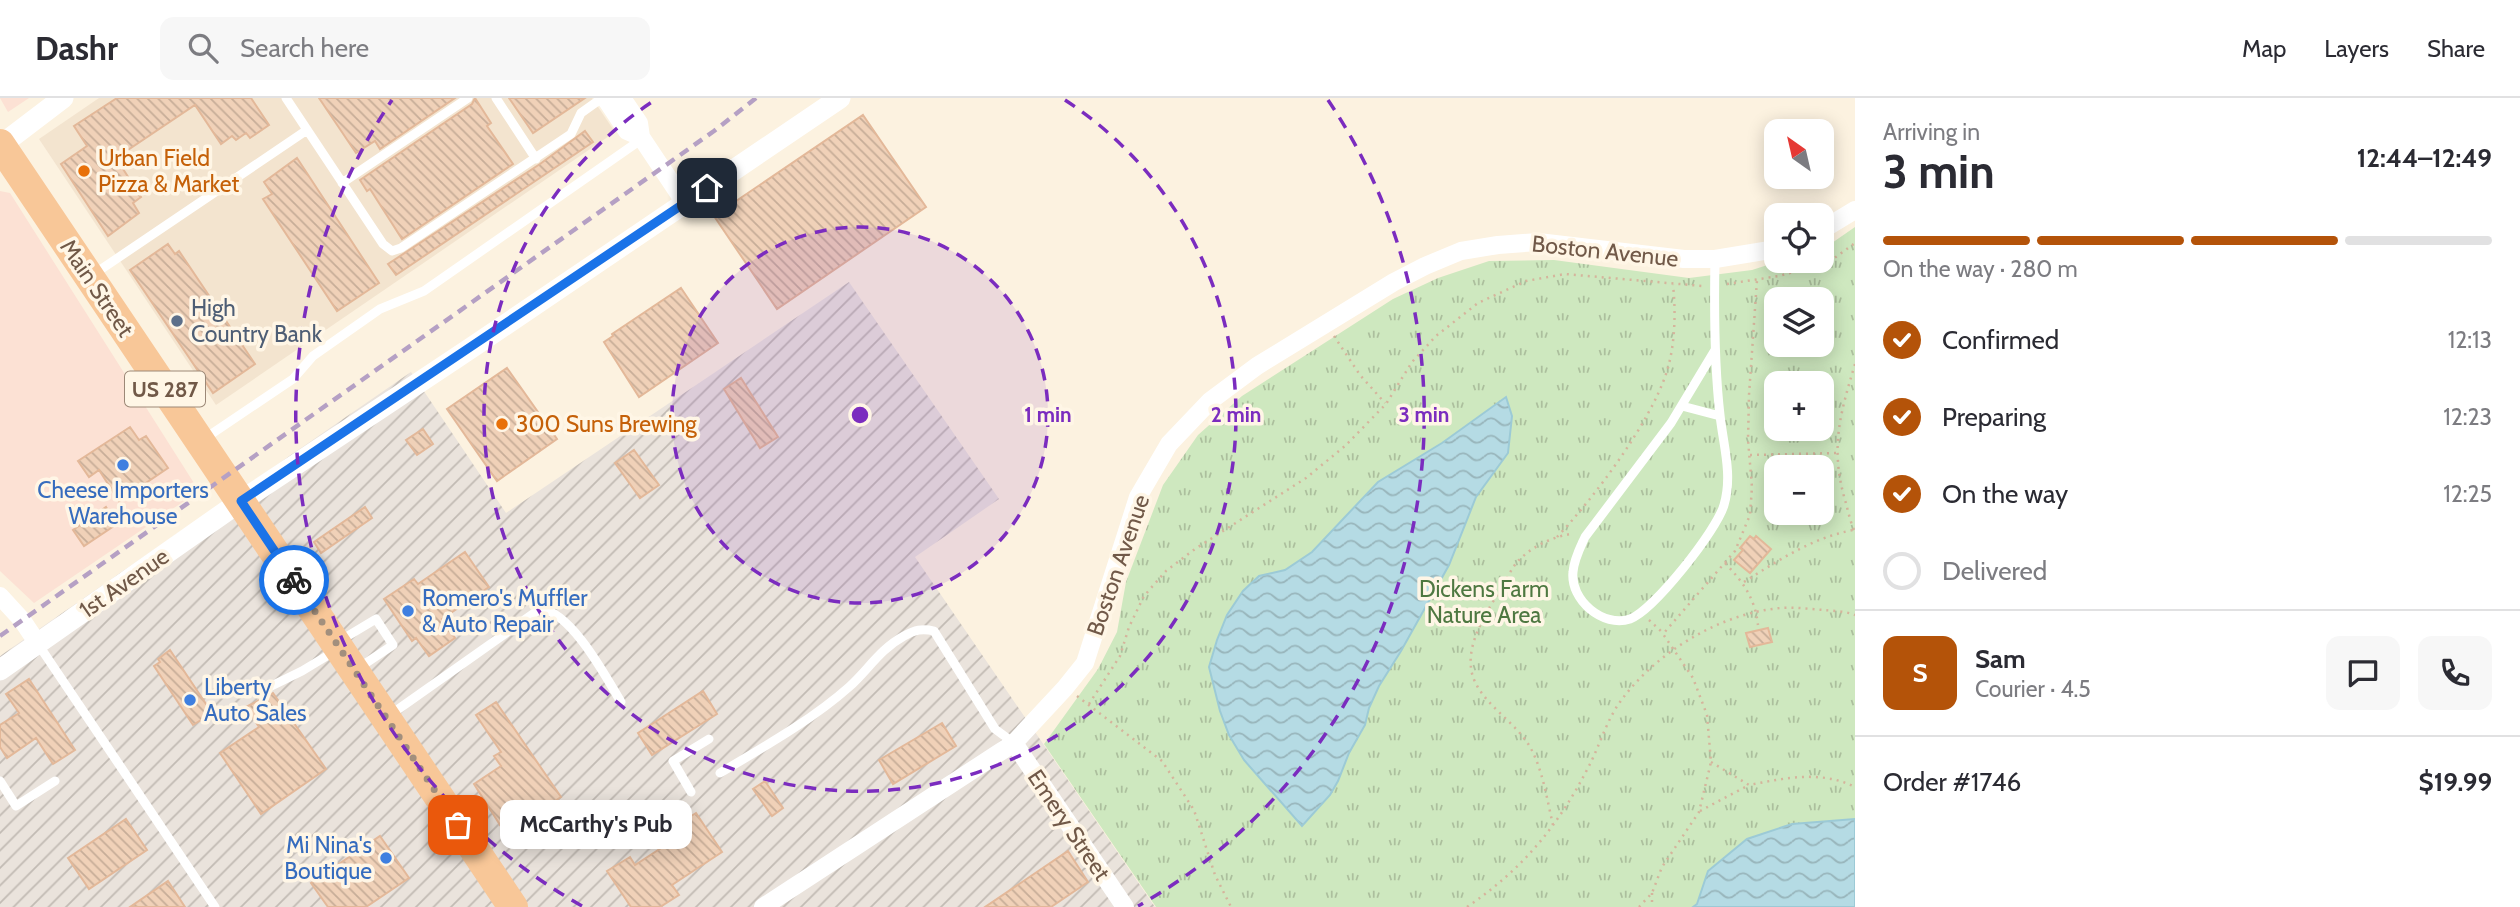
<!DOCTYPE html>
<meta charset="utf-8">
<style>
:root{--surface:#fff;--page:#f7f7f7;--text:#2b2b33;--muted:#7c7c81;--line:#e1e1e2;--accent:#b45309}
body{margin:0;font-family:Cabin,sans-serif;background:var(--page);color:var(--text);height:100vh;display:flex;flex-direction:column;font-size:26px;white-space:nowrap}
*{box-sizing:border-box;margin:0}
p{font-size:23px;color:var(--muted)}
.icon{flex:none;width:38px;height:38px;fill:none;stroke:currentColor;stroke-width:2;stroke-linecap:round;stroke-linejoin:round}
.map{position:relative;flex:1;overflow:hidden}
.side{display:flex;flex-direction:column;background:var(--surface);width:665px}
.side>*{flex:none}
.needle{width:46px;rotate:326deg}
.fabs{position:absolute;left:1764px;top:21px;display:grid;gap:14px}
.fabs a{display:grid;place-items:center;width:70px;height:70px;border-radius:14px;background:var(--surface);box-shadow:0 4px 18px #0003;font-size:35px}
.pin{position:absolute;display:grid;place-items:center;width:60px;height:60px;color:#fff;margin:-30px;border-radius:14px;box-shadow:0 4px 10px #0006}
.courier{position:absolute;display:grid;place-items:center;width:70px;height:70px;margin:-35px;border:5px solid #1a73e8;border-radius:50%;background:#fff;color:#222;box-shadow:0 2px 9px #0007}
.bubble{position:absolute;height:49px;border-radius:14px;background:var(--surface);box-shadow:0 4px 18px #0003;font-size:23px;font-weight:800;line-height:49px;text-align:center}
.head em{font-style:normal;font-weight:800}
.head div{display:flex;flex-direction:column-reverse}
.head{display:flex;align-items:center;justify-content:space-between;height:119px;padding:0 28px}
h1{font-size:46px;font-weight:800;line-height:52px}
.bar{display:grid;grid-template-columns:repeat(4,1fr);gap:10px 7px;align-content:center;height:84px;padding:0 28px}
.bar i{height:9px;border-radius:5px;background:var(--line)}
.bar .active{background:var(--accent)}
.bar p{grid-column:span 4}
.line{display:flex;align-items:center;gap:18px;padding:0 28px;border-top:2px solid var(--line)}
.line div{flex:1}
.round{display:grid;place-items:center;flex:none;width:74px;height:74px;border-radius:14px;background:var(--page)}
ol{padding:0 28px;list-style:none}
li{display:flex;align-items:center;gap:21px;height:77px}
li p{margin-inline-start:auto}
li .icon{padding:7px;border-radius:50%;background:var(--accent);color:#fff;stroke-width:4}
li:last-child{color:var(--muted)}
li i{width:38px;height:38px;border:4px solid var(--line);border-radius:50%}
header{display:flex;align-items:center;gap:42px;box-sizing:border-box;height:98px;padding:0 35px;background:var(--surface);border-bottom:2px solid var(--line)}
header strong{font-size:33px}
nav{display:flex;gap:38px;margin-inline-start:auto;font-size:24px}
.search{width:490px;height:63px;background:var(--page);display:flex;align-items:center;gap:18px;box-sizing:border-box;padding:0 24px;border-radius:14px;color:var(--muted);font-size:26px}
main{display:flex;flex:1;min-height:0}
.map>svg:first-child{display:block}
.residential{fill:#f3e4cf}
.commercial{fill:#fce1d4}
.industrial{fill:url(#industrial-furrows)}
.park{fill:url(#park-tufts);fill-rule:evenodd}
.water{fill:url(#water-waves);stroke:#9ccad6;stroke-width:2}
.building{fill:url(#building-back-hatch);stroke:#e3b899;stroke-width:2}
.lines{fill:none;stroke-linecap:round;stroke-linejoin:round}
.path{stroke:#d5b49c;stroke-width:2.5;stroke-dasharray:2 5;stroke-linecap:butt}
.service{stroke:#fff;stroke-width:9}
.minor{stroke:#fff;stroke-width:18}
.tertiary{stroke:#fff;stroke-width:21}
.trunk{stroke:#f8c798;stroke-width:30}
.rail{stroke:#b5a0c4;stroke-width:4.5;stroke-dasharray:10 7;stroke-linecap:butt}
.done{stroke:#a28f7d;stroke-width:7;stroke-dasharray:0 12.6}
.route{stroke:#1a73e8;stroke-width:9}
.ring{fill:none;stroke:#7b2cbf;stroke-width:3.5;stroke-dasharray:12 9}
.food-dot{fill:#e8710a;stroke:#fff6e6;stroke-width:2.5}
.service-dot{fill:#5c6f8a;stroke:#fff6e6;stroke-width:2.5}
.shop-dot{fill:#3f7fe0;stroke:#fff6e6;stroke-width:2.5}
.labels{text-anchor:middle;dominant-baseline:central;stroke-width:7;stroke-linejoin:round;paint-order:stroke}
.shield{fill:#fff6e6;stroke:#9c8877;stroke-width:2}
.shield-label{font-size:21px;font-weight:bold;fill:#715948}
.food-label{font-size:23px;fill:#c56008;stroke:#fff6e6;text-anchor:start}
.street-label{font-size:23px;fill:#715948;stroke:#fff6e6}
.service-label{font-size:23px;fill:#4e5e75;stroke:#fff6e6;text-anchor:start}
.shop-label{font-size:23px;fill:#366cbe;stroke:#fff6e6;text-anchor:start}
.park-label{font-size:23px;fill:#4e7841;stroke:#fff6e6}
.centre{fill:#7b2cbf;stroke:#fff6e6;stroke-width:3.5}
.ring-label{font-size:21px;text-anchor:middle;font-weight:bold;fill:#7b2cbf;stroke:#fff6e6;stroke-width:7;stroke-linejoin:round;paint-order:stroke}
</style>
<header>
<strong>Dashr</strong>
<div class="search"><svg class="icon" aria-label="search" viewBox="0 0 24 24"><circle cx="10" cy="10" r="6"/><path d="M15 15l6 6"/></svg>Search here</div>
<nav><a>Map</a><a>Layers</a><a>Share</a></nav>
</header>
<main>
<div class="map">
<svg width="1855" height="809" viewBox="0 0 1855 809">
<defs>
<pattern id="industrial-furrows" width="10" height="10" patternUnits="userSpaceOnUse" patternTransform="scale(1.75)"><rect width="10" height="10" fill="#eae3dc"/><path d="M-1 1l2-2M0 10L10 0M9 11l2-2" fill="none" stroke="#c2bbb4"/></pattern>
<pattern id="park-tufts" width="24" height="20" patternUnits="userSpaceOnUse" patternTransform="scale(1.75)"><rect width="24" height="20" fill="#cee8bf"/><path d="M3 7l-1-3M5 7V3M7 7l1-3M15 17l-1-3M17 17v-4M19 17l1-3" fill="none" stroke="#acbf9d"/></pattern>
<pattern id="water-waves" width="16" height="10" patternUnits="userSpaceOnUse" patternTransform="scale(1.75)"><rect width="16" height="10" fill="#b5dbe4"/><path d="M0 5q4-4 8 0t8 0" fill="none" stroke="#98b5bb"/></pattern>
<pattern id="building-back-hatch" width="6" height="6" patternUnits="userSpaceOnUse" patternTransform="scale(1.75)"><rect width="6" height="6" fill="#f0d1b8"/><path d="M-1 5l2 2M0 0l6 6M5-1l2 2" fill="none" stroke="#c7ad98"/></pattern>
</defs>
<rect width="100%" height="100%" fill="#fcf2e0"/>
<!-- residential -->
<path class="residential" d="M99,0H592L615,34L216,307L39,41Z"/>
<!-- commercial -->
<path class="commercial" d="M0,0H29L8,14Z
M0,93L10,95L199,393L34,505L0,473Z"/>
<!-- industrial -->
<path class="industrial" d="M849,184L999,401L915,459L1155,809H0V558L411,274L506,415Z"/>
<!-- park -->
<path class="park" d="M1855,129V809H1156L1044,646L1098,571L1117,534L1126,484L1163,387L1198,337L1242,298L1393,201L1438,180L1489,163L1554,162L1689,180L1752,172L1780,163H1822V150L1829,147ZM1776,201H1822V247H1776ZM1776,285H1822V331H1776ZM1776,369H1822V415H1776Z"/>
<!-- water -->
<path class="water" d="M1506,299L1512,318L1508,355L1476,399L1449,467L1401,553L1379,588L1369,610L1365,627L1349,655L1338,683L1330,697L1302,728L1244,662L1229,637L1220,613L1209,569L1217,542L1227,517L1243,493L1259,478L1285,472L1312,454L1378,384L1442,345Z
M1855,721V809H1693L1697,806L1708,773L1747,741L1792,726Z"/>
<!-- building -->
<path class="building" d="M117,0H251L269,27L250,40L246,35L236,42L232,38L221,46L195,7L116,60L141,99L133,105L139,115L108,138L61,66L87,48L74,28Z
M319,0H455L380,51L375,43L356,55Z
M475,0L491,25L487,28L513,66L402,141L370,91L367,93L360,82L472,6Z
M509,0H585L533,35Z
M863,17L926,109L777,211L714,118Z
M585,33L593,44L396,177L388,166L540,66Z
M297,60L379,185L337,213L263,101L272,96L264,84Z
M168,146L175,156L179,153L255,266L213,295L130,172Z
M681,190L718,245L639,299L604,244L613,238L612,236Z
M507,270L557,341L497,383L447,311Z
M741,280L778,339L760,350L724,291Z
M130,329L139,342L146,338L168,370L119,403L99,372L89,379L78,363Z
M423,331L433,346L417,357L406,342Z
M634,352L659,387L640,400L615,365Z
M106,409L117,426L84,448L73,432Z
M365,409L372,420L321,455L314,444Z
M1750,438L1754,441L1756,438L1771,451L1750,475L1734,462L1743,452L1740,450Z
M465,454L489,489L442,521L455,540L429,558L416,540L412,543L384,501L414,481L418,486Z
M1768,530L1772,544L1750,549L1746,535Z
M170,552L212,615L193,627L154,568L160,564L158,561Z
M29,581L75,652L53,666L36,640L7,660L0,649V627L19,615L6,596Z
M703,593L717,616L652,657L638,635Z
M273,595L326,671L261,716L220,655L259,629L246,609Z
M496,604L561,699L555,703L558,707L509,741L474,686L501,668L494,658L501,654L476,617Z
M942,625L956,648L893,686L879,662Z
M765,683L783,710L772,718L753,691Z
M696,715L722,754L672,787L679,797L660,809H631L607,773L630,759L635,767L681,737L675,728Z
M126,721L147,752L89,791L68,760Z
M380,738L409,780L366,809H328L311,785Z
M1068,753L1088,784L1051,809H985Z
M168,783L185,809H130Z"/>
<g class="lines">
<!-- path -->
<path class="path" d="M1727,186L1779,178L1829,164L1855,145
M1334,238L1360,277L1385,305
M1855,266C1840,316 1830,350 1845,402C1848,412 1850,424 1855,434
M1750,357L1837,355
M1557,439C1594,400 1651,324 1667,273C1675,247 1676,214 1673,187
M1725,465C1743,484 1755,500 1758,527
M1744,484C1779,462 1812,440 1853,432
M1443,509L1480,528
M1649,522L1662,534
M1077,598L1162,663L1194,712L1215,777L1231,809
M1089,606L1120,558L1129,529L1144,498L1166,473L1195,451L1306,380L1345,348L1386,306L1412,264L1436,238L1478,205L1526,183L1565,176L1702,188
M1711,664L1749,687C1785,680 1821,672 1855,689
M1700,713L1749,687
M1553,727C1547,702 1543,672 1530,649C1515,623 1483,607 1473,579C1463,548 1487,514 1502,489C1507,481 1512,469 1519,462C1533,448 1552,439 1571,436
M1652,795V809
M1467,809C1524,770 1559,727 1590,666C1600,646 1607,622 1620,604C1655,555 1720,515 1781,510C1795,509 1810,511 1824,512C1834,513 1845,513 1855,517
M1639,809L1652,795L1662,769L1699,714L1711,664L1707,617L1693,580L1663,536L1735,453L1750,417L1752,389L1748,342L1749,297L1757,182"/>
<!-- service -->
<path class="service" d="M286,0L383,146L392,153L401,150L571,36L581,15L602,0
M496,0L536,61
M342,85L468,0
M94,176L307,32
M1715,252L1671,325L1585,439C1580,450 1574,461 1573,474C1570,502 1603,530 1630,521C1654,512 1717,432 1724,407C1733,377 1723,346 1720,317C1714,265 1714,213 1715,161
M1682,308L1720,318
M204,341L293,281L313,258L380,211L424,193L642,41
M341,542L376,521L393,547L357,571
M38,546L215,809
M257,595L302,573L335,553
M390,617L540,511C571,513 606,579 621,604
M720,675C762,650 812,622 849,589C868,572 880,551 904,538C915,532 922,530 934,533L995,631L1014,645
M0,683L16,708L55,683
M691,694L673,663L709,641"/>
<!-- minor -->
<path class="minor" d="M605,0L627,33L641,39
M622,0L639,25L641,39L685,105
M1822,132L1855,112
M0,498L22,522L38,546
M1014,645L1125,809
M763,809L1014,645L1065,590L1085,565L1138,399L1169,346L1210,303L1257,268L1394,184L1425,168L1461,153L1498,147L1538,144L1684,161H1715L1776,151"/>
<!-- tertiary -->
<path class="tertiary" d="M0,48L63,0
M0,572L241,403L474,248L840,0"/>
<!-- trunk -->
<path class="trunk" d="M0,46L513,809"/>
<!-- rail -->
<path class="rail" d="M0,538L714,33L756,0"/>
</g>
<g class="lines">
<!-- done -->
<path class="done" d="M294,482L458,727"/>
<!-- route -->
<path class="route" d="M294,482L241,403L707,90"/>
</g>
<!-- distance rings -->
<circle cx="860" cy="317" r="188" fill="#7b2cbf" fill-opacity=".12"/>
<g class="ring">
<circle cx="860" cy="317" r="188"/>
<path d="M1065 2A376 376 0 1 1 655 2"/>
<path d="M582 808A564 564 0 0 1 392 2M1328 2A564 564 0 0 1 1138 808"/>
</g>
<!-- markers -->
<g class="food-dot">
<circle cx="84" cy="73" r="7"/>
<circle cx="502" cy="326" r="7"/>
</g>
<circle class="service-dot" cx="177" cy="223" r="7"/>
<g class="shop-dot">
<circle cx="123" cy="367" r="7"/>
<circle cx="408" cy="513" r="7"/>
<circle cx="190" cy="602" r="7"/>
<circle cx="386" cy="760" r="7"/>
</g>
<g class="labels">
<!-- shield labels -->
<rect class="shield" x="125" y="273.5" width="80" height="35" rx="5"/>
<g class="shield-label">
<text x="165" y="291">US 287</text>
</g>
<!-- food labels -->
<g class="food-label">
<text x="98" y="60">Urban Field<tspan x="98" dy="26">Pizza &amp; Market</tspan></text>
<text x="516" y="326">300 Suns Brewing</text>
</g>
<!-- street labels -->
<g class="street-label">
<text transform="translate(1605 153) rotate(6)">Boston Avenue</text>
<text transform="translate(97 190) rotate(56)">Main Street</text>
<text transform="translate(1118 467) rotate(-71)">Boston Avenue</text>
<text transform="translate(124 485) rotate(-35)">1st Avenue</text>
<text transform="translate(1069 727) rotate(56)">Emery Street</text>
</g>
<!-- service labels -->
<g class="service-label">
<text x="191" y="210">High<tspan x="191" dy="26">Country Bank</tspan></text>
</g>
<!-- shop labels -->
<g class="shop-label">
<text x="123" y="392" text-anchor="middle">Cheese Importers<tspan x="123" dy="26">Warehouse</tspan></text>
<text x="422" y="500">Romero's Muffler<tspan x="422" dy="26">&amp; Auto Repair</tspan></text>
<text x="204" y="589">Liberty<tspan x="204" dy="26">Auto Sales</tspan></text>
<text x="372" y="747" text-anchor="end">Mi Nina's<tspan x="372" dy="26">Boutique</tspan></text>
</g>
<!-- park labels -->
<g class="park-label">
<text x="1484" y="491">Dickens Farm<tspan x="1484" dy="26">Nature Area</tspan></text>
</g>
</g>
<circle cx="860" cy="317" r="10" class="centre"/>
<g class="ring-label">
<text x="1048" y="324">1 min</text>
<text x="1236" y="324">2 min</text>
<text x="1424" y="324">3 min</text>
</g>
</svg>
<div class="fabs">
<a><svg class="needle" viewBox="-14 -14 28 28"><path d="M0-13l5 13h-10z" fill="#e53935"/><path d="M0 13l5-13h-10z" fill="#7c7c81"/></svg></a>
<a><svg class="icon" aria-label="locate" viewBox="0 0 24 24"><circle cx="12" cy="12" r="6"/><path d="M12 2v4M12 18v4M2 12h4M18 12h4"/></svg></a>
<a><svg class="icon" aria-label="layers" viewBox="0 0 24 24"><path d="M12 4l9 5-9 5-9-5zM3 14l9 5 9-5"/></svg></a>
<a>+</a>
<a>−</a>
</div>
<div class="pin" style="left:458px;top:727px;background:#ea580c"><svg class="icon" aria-label="bag" viewBox="0 0 24 24"><path d="M5 8h14l-1 12H6zM9 8a3 3 0 0 1 6 0"/></svg></div>
<div class="pin" style="left:707px;top:90px;background:#1f2937"><svg class="icon" aria-label="home" viewBox="0 0 24 24"><path d="M3 11l9-7 9 7M6 9v11h12V9"/></svg></div>
<div class="courier" style="left:294px;top:482px"><svg class="icon" aria-label="bike" viewBox="0 0 24 24"><circle cx="6" cy="16" r="4"/><circle cx="18" cy="16" r="4"/><path d="M6 16l4-8h5l3 8M10 8l3 8H6M13 5h3"/></svg></div>
<div class="bubble" style="left:500px;top:702px;width:192px">McCarthy's Pub</div>
</div>
<section class="side">
<div class="head"><div><h1>3 min</h1><p>Arriving in</p></div><em>12:44–12:49</em></div>
<div class="bar"><i class="active"></i><i class="active"></i><i class="active"></i><i></i><p>On the way · 280 m</p></div>
<ol>
<li><svg class="icon" aria-label="check" viewBox="0 0 24 24"><path d="M5 12l5 5 9-10"/></svg>Confirmed<p>12:13</p></li>
<li><svg class="icon" aria-label="check" viewBox="0 0 24 24"><path d="M5 12l5 5 9-10"/></svg>Preparing<p>12:23</p></li>
<li><svg class="icon" aria-label="check" viewBox="0 0 24 24"><path d="M5 12l5 5 9-10"/></svg>On the way<p>12:25</p></li>
<li><i></i>Delivered</li>
</ol>
<div class="line" style="height:126px"><b class="round" style="background:var(--accent);color:#fff">S</b><div><b>Sam</b><p>Courier · 4.5</p></div><a class="round"><svg class="icon" aria-label="chat" viewBox="0 0 24 24"><path d="M4 5h16v11H9l-5 4z"/></svg></a><a class="round"><svg class="icon" aria-label="phone" viewBox="0 0 24 24"><path d="M5 4h4l2 5-3 2q2 4 5 5l2-3 5 2v4C11 20 4 13 5 4z"/></svg></a></div>
<div class="line" style="height:91px"><div>Order #1746</div><b>$19.99</b></div>
</section>
</main>
